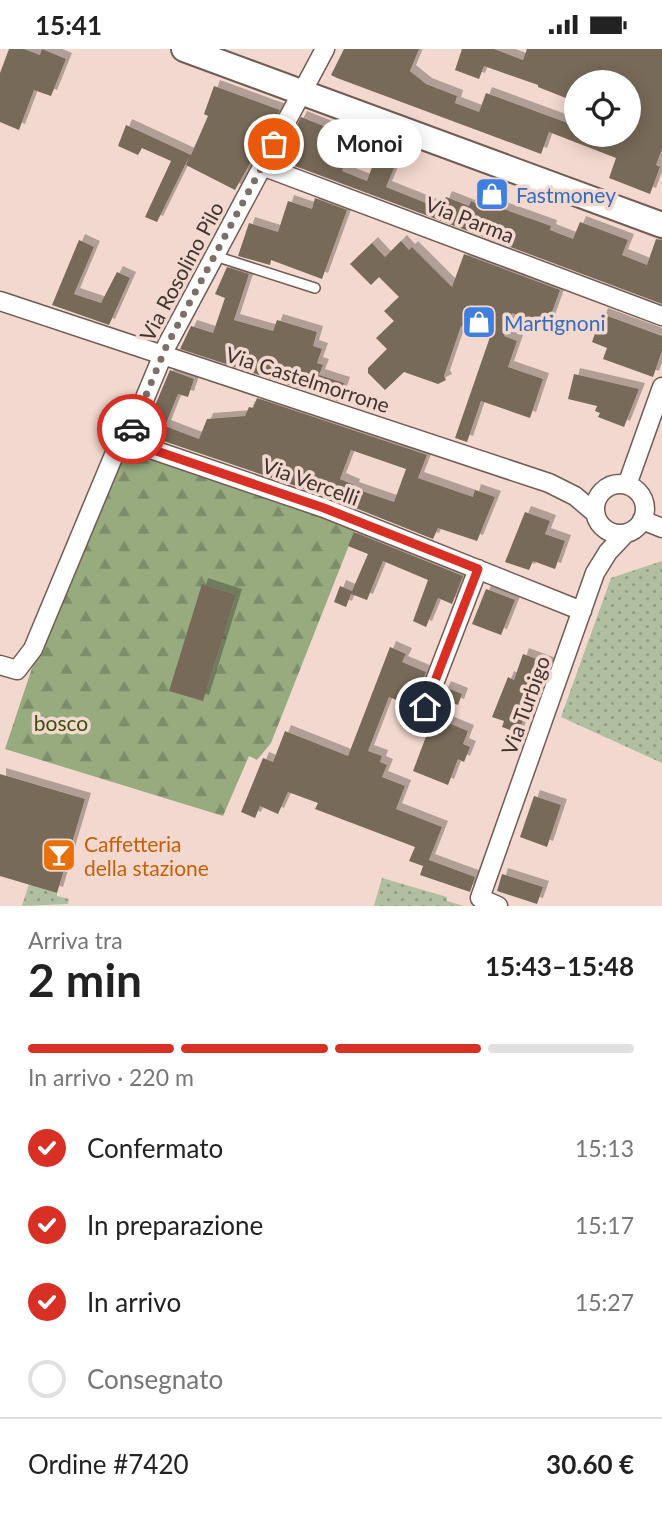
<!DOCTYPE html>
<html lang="it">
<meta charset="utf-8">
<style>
:root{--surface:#fff;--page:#f2f2f2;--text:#222;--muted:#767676;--line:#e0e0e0;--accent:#d93025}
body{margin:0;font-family:Lato,sans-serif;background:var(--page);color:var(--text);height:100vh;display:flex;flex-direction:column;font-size:26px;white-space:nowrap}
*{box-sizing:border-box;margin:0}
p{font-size:23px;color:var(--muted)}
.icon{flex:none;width:38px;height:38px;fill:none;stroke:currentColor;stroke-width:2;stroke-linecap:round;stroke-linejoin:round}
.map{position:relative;height:857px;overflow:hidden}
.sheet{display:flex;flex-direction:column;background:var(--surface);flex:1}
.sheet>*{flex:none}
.tools{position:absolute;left:564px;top:21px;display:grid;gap:14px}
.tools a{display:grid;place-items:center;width:77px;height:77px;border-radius:50%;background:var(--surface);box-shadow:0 4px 18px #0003;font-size:35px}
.pin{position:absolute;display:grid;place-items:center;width:60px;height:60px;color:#fff;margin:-30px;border:4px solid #fff;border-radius:50%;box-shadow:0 2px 7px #0007}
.courier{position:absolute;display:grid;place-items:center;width:70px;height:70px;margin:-35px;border:5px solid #d93025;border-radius:50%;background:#fff;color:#222;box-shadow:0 2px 9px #0007}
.bubble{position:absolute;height:49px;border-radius:24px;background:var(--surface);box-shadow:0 4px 18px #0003;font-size:23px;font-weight:700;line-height:49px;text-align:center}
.headline em{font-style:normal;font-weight:700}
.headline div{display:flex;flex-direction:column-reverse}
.headline{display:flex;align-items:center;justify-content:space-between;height:119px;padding:0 28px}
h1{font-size:46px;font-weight:700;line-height:52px}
.bar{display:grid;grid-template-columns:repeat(4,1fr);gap:10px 7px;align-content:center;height:84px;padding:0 28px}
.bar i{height:9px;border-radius:5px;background:var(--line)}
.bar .on{background:var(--accent)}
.bar p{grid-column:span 4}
.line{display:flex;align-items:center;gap:18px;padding:0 28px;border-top:2px solid var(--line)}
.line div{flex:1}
ol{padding:0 28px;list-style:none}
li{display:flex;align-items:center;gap:21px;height:77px}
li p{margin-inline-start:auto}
li .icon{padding:7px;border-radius:50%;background:var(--accent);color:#fff;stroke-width:4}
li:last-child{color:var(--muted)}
li i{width:38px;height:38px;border:4px solid var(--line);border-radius:50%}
.status{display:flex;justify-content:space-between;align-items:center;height:49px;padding:0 35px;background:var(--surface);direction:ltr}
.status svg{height:19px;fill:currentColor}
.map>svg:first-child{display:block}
.green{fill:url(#green-dots)}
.forest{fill:url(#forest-firs)}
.building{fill:#786a58;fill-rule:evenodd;filter:url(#shadow)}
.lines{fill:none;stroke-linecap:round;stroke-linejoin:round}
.service-casing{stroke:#715b53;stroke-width:12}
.minor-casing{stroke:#715b53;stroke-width:21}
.secondary-casing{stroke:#715b53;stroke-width:28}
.service{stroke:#fff;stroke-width:9}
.minor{stroke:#fff;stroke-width:18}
.secondary{stroke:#fff;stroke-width:24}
.done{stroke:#7e6e68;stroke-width:7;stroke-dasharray:0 12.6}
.route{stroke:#d93025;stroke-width:9}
.labels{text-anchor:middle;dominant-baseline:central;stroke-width:7;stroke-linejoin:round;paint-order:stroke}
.shop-label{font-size:21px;fill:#366cbe;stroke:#f2d8ce;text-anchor:start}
.street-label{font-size:21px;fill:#3f3531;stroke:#f2d8ce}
.park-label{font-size:21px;fill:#38500c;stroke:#f2d8ce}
.food-label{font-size:21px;fill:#c56008;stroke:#f2d8ce;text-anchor:start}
</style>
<div class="status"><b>15:41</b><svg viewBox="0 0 49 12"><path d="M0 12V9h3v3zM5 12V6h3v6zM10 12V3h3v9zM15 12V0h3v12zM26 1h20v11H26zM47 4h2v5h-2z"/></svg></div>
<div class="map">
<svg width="662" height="857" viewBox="0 0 662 857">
<defs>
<pattern id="green-dots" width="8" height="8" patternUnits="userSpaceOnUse" patternTransform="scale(1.75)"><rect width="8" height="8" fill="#b0bf9f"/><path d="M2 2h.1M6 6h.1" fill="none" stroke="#919c82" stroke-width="1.8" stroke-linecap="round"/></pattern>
<pattern id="forest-firs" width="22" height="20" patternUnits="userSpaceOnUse" patternTransform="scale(1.75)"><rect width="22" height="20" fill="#97ab7f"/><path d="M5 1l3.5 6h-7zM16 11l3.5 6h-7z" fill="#7d8c69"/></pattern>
<filter id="shadow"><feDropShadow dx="6" dy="-6" stdDeviation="0" flood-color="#0004"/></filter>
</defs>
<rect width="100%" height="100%" fill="#f2d8ce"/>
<!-- green -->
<path class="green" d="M662,512V714L561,668L611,529Z
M382,829L447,848V852L464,857H374Z
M29,835L57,844V847L69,850L68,855L22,857Z"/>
<!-- forest -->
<path class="forest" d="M127,403L262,444L357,476L271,694L257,711L249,707L223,767L5,700L33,616L118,409Z"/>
<!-- building -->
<path class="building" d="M9,0H24L40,6L42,0L66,10L51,47L34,41L19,81L0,73V24Z
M344,0H419L410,22L426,35L457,47L455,54L479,63L486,44L576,77V86H628V33H576V53L538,38V36L484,17L479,30L455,21L462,0H494L523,11L527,0H662V100L656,116L660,118L650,145L609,129L616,109L549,83L541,105L337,29L331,26Z
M214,37L280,61L235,141L186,116L189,108L157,173L145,168L171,112L142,99L138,106L118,97L126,76L191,106L208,67L204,65Z
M301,68L331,80L326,91L350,101L342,122L367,132L379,99L399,107L386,138L441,160L446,148L469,157L471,152L480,156L487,138L500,143L495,157L551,177L550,181L573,190L580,173L628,191L622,206L647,216L656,190L662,191V255L279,111Z
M315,149L347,161L322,230L271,211L270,216L238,207L249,174L278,183L288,152L312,160Z
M79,191L94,198L74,245L101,254L117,223L130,229L109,276L52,256Z
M401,192L409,201L412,198L452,238L464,205L560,241L547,277L512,264L504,287L517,292L508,318L543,330L530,369L481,352L467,393L455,389L490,288L461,277L444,327L446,331L438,335L404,323L385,341L368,324V319L387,300L376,289L394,272L384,262L399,248L379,228L371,236L350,215L372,194L385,208Z
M227,218L249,225L234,271L273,282L277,271L317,283L313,297L322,300L317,314L323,316L319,326L344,334L338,352L180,300L191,277L213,284L225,249L215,245Z
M602,265L662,287V302L653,328L603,310L607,299L592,293Z
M170,321L194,330L188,348L178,345L165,377L199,390L207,370L245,367L249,358L253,359L257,349L427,406L418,429L473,448L475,441L495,448L477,492L438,479L433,490L328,448L143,385ZM351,401L406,420L394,453L353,439L354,436L340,430Z
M574,325L639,340L624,378L598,368L600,364L595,362L597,357L568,350Z
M525,463L550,472L545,485L565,492L555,520L533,512L529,521L505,513Z
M354,483L463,527L452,555L438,549L426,578L413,572L428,531L383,512L367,551L351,545L346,558L334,553L340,537L352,542L368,505L348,497Z
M202,535L236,546L203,652L169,642Z
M486,540L515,551L501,586L472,575Z
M390,598L406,605L402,613L426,623L414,658L389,648L368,702L382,707L380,713L387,716L382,728L405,737L396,760L442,778L429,811L475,828L470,843L420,826L423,817L409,812L415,798L315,760L318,754L288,743L278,765L260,757L255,769L241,763L263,709L273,713L285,682L348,707Z
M523,605L550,615L539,644L534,642L518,684L502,678L504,672L492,668L508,628L514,631Z
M445,638L462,645L458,656L440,649Z
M446,673L468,682L463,695L470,698L464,713L458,710L448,736L413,722L430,677L442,682Z
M0,725L85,750L57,844L0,827Z
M534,747L561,756L547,798L520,788Z
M502,825L543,838L537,855L497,842Z"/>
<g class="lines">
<!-- service casing -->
<g class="service-casing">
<path id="service" d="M215,207L315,239"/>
</g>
<!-- minor casing -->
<g class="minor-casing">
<path id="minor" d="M262,117L662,267
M0,252L549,434L575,447L595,464
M127,392L324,459L582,562
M595 460a25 25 0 1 1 50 0a25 25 0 1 1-50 0Z
M627,436L662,338
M642,471L662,479
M0,616L17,621L33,600L114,406L127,392L167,296L325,0
M425,658L478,520
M498,857L480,849L595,524L608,503L625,485"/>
</g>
<!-- secondary casing -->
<g class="secondary-casing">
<path id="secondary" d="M184,0L662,176"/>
</g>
<!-- service -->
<use href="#service" class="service"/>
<!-- minor -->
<use href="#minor" class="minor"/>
<!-- secondary -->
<use href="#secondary" class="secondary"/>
</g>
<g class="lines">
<!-- done -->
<path class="done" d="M132,380L166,298L274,95"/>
<!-- route -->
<path class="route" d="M132,380L127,392L324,459L478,520L425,658"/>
</g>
<!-- icons -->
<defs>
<g id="shop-square" transform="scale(1.75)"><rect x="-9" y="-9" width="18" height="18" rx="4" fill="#3f7fe0" stroke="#f2d8ce"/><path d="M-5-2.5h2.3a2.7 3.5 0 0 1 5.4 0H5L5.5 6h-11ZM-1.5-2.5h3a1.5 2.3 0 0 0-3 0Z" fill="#fff"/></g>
<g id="bar-square" transform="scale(1.75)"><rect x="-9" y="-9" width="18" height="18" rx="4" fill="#e8710a" stroke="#f2d8ce"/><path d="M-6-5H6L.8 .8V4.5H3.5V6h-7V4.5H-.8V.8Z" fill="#fff"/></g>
</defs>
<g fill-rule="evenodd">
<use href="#shop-square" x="492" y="145"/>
<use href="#shop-square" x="479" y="273"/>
<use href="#bar-square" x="59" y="806"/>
</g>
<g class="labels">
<!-- shop labels -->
<g class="shop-label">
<text x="516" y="145">Fastmoney</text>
<text x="504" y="273">Martignoni</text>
</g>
<!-- street labels -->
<g class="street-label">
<text transform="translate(470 170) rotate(21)">Via Parma</text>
<text transform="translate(181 222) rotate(-62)">Via Rosolino Pilo</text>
<text transform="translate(308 330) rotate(18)">Via Castelmorrone</text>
<text transform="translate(311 432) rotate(20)">Via Vercelli</text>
<text transform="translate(525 656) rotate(-70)">Via Turbigo</text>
</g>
<!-- park labels -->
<g class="park-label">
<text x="61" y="673">bosco</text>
</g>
<!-- food labels -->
<g class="food-label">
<text x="84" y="794">Caffetteria<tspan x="84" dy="24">della stazione</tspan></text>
</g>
</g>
</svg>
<div class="tools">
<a><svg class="icon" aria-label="locate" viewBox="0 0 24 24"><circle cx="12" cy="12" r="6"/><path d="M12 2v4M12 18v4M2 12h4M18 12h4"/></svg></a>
</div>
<div class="pin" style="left:274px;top:95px;background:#ea580c"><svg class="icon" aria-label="bag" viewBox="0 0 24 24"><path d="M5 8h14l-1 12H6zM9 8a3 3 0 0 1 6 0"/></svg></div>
<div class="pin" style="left:425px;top:658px;background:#1f2937"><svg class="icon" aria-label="home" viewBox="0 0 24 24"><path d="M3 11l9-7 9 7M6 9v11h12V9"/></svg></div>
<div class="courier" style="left:132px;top:380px"><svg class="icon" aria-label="car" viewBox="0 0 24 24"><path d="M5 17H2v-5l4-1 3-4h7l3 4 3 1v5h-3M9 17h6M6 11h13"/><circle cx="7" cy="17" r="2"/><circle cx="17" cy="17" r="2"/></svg></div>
<div class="bubble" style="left:317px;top:70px;width:105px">Monoi</div>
</div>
<section class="sheet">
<div class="headline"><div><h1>2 min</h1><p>Arriva tra</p></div><em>15:43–15:48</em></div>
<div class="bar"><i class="on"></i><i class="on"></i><i class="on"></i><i></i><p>In arrivo · 220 m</p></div>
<ol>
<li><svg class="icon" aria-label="check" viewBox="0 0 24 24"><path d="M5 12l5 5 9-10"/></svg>Confermato<p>15:13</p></li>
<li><svg class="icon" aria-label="check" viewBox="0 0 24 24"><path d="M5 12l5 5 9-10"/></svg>In preparazione<p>15:17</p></li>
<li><svg class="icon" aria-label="check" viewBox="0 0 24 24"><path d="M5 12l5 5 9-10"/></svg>In arrivo<p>15:27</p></li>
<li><i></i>Consegnato</li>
</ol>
<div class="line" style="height:91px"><div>Ordine #7420</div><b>30.60 €</b></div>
</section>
